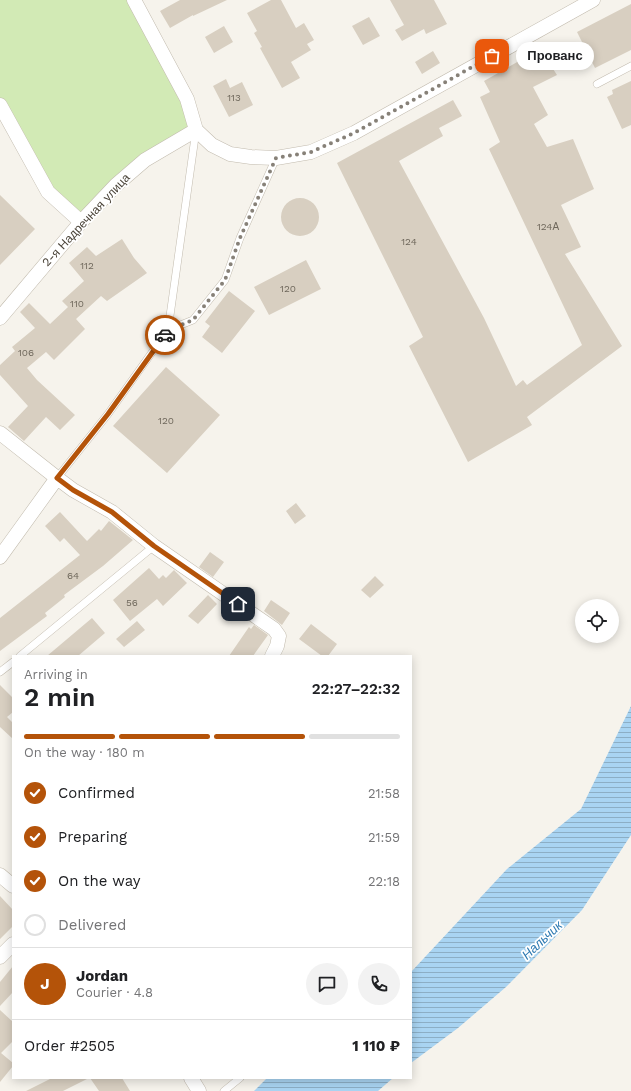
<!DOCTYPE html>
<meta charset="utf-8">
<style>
:root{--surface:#fff;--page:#f2f2f2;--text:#202124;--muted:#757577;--line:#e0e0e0;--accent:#b45309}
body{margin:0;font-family:"Work Sans",sans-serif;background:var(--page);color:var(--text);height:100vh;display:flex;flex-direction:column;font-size:15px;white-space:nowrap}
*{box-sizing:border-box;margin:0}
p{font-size:13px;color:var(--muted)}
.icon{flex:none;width:22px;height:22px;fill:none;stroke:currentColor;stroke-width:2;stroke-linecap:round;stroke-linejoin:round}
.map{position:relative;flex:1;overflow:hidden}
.drawer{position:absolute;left:12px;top:655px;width:400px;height:424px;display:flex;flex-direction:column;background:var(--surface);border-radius:0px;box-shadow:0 2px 10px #0003}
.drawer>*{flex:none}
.buttons{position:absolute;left:575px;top:599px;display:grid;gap:8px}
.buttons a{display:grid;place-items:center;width:44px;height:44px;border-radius:50%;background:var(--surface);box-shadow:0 2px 10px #0003;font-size:20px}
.pin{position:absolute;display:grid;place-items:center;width:34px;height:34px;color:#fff;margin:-17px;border-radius:8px;box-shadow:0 2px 6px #0006}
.courier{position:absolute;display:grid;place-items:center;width:40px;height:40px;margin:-20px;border:3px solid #b45309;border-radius:50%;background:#fff;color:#222;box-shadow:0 1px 5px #0007}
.bubble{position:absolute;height:28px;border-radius:14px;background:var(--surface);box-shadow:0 2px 10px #0003;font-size:13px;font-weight:600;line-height:28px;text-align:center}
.head em{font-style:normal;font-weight:600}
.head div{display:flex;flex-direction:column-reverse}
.head{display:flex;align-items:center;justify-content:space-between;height:68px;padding:0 12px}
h1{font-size:26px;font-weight:600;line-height:30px}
.bar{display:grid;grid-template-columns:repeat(4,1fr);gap:6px 4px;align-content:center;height:48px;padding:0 12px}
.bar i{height:5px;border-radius:3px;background:var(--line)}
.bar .current{background:var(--accent)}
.bar p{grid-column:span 4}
.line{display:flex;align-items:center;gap:10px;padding:0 12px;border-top:1px solid var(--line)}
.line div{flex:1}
.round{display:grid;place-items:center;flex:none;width:42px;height:42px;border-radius:21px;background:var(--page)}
ol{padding:0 12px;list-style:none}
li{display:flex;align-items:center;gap:12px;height:44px}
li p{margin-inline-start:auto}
li .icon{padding:4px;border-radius:50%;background:var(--accent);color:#fff;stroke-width:4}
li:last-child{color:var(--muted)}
li i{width:22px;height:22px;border:2px solid var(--line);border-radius:50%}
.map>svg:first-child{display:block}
.green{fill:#d2eab5}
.water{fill:url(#water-rules)}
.building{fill:#d8cfc1}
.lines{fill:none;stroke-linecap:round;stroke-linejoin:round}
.lane-casing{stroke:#c2bbae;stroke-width:8}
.street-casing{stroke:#c2bbae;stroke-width:15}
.lane{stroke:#fff;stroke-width:7}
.street{stroke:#fff;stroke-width:14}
.done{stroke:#878178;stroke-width:4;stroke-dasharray:0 7.2}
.route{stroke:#b45309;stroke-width:5}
.labels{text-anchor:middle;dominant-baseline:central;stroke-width:3.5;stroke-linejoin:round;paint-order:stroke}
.number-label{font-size:10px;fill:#6e675b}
.street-label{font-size:12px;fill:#4b4439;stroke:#fff}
.water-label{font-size:13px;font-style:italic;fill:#2e7ab2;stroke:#fff}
</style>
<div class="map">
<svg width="631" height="1091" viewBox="0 0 631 1091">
<defs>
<pattern id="water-rules" width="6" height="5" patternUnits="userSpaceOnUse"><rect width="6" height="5" fill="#a9d4f2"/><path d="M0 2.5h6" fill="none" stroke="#8caec5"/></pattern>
</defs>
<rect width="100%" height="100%" fill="#f6f3ec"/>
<!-- green -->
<path class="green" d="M0,0H134L196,130L165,150L81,222L57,201L0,105Z"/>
<!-- water -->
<path class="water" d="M631,706V835L582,910L506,987L458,1028L411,1063V972L507,869L581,809Z
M267,1078H393L378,1091H254Z"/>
<!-- building -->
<path class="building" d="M180,0H227L193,16V15L170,28L160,11Z
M271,0H281L296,28L304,23L314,40L307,44L311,50L291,62L300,78L282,88L260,48L262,47L254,33L257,31L247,13Z
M390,0H434L447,24L426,34L424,29L402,41L395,30L404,25Z
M631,4V50L595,68L577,32Z
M369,17L380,36L363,45L352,26Z
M224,26L233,42L214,53L205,37Z
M540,49L557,75L533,87L548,115L534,124L547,147L573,139L594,189L561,205L581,247L565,254L622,346L527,417L532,425L468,462L409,346L423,337L337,163L453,100L462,116L439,128L443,136L399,161L484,318L516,386L523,380L527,385L582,345L489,149L500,142L480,97L490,92L484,81Z
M433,51L440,63L422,74L415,62Z
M226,79L230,88L242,82L253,105L229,117L213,86Z
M631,81V125L622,129L607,97L613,94L612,90Z
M0,195L35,229L0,265Z
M281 217a19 19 0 1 1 38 0a19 19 0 1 1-38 0Z
M122,239L134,258L147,273L107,301L101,296L76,319L85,329L54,360L46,352L27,368L37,380L75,415L60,430L46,417L24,441L8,427L28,406L0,375V365L15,351L12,347L35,328L20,312L29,303L50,324L68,307L62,301L84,281L69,263L87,247L96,256Z
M306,260L321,289L269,315L254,287Z
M229,291L255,311L222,353L202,337L210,326L205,322Z
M166,367L220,415L167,473L113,426Z
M296,503L306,516L295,524L286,511Z
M60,512L87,541L99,529L101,531L109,521L133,540L103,566L64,595L65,597L45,613L47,616L0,651V618L80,555L64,538L60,542L45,526Z
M210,552L224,562L213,577L199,567Z
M149,568L159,579L163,575L166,578L174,570L187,583L163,606L157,599L130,621L113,600Z
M375,576L384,585L370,598L361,590Z
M208,595L217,604L198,624L188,616Z
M271,600L290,613L282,625L264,611Z
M92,618L105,633L78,656H47Z
M137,621L145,630L124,647L116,639Z
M311,624L337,644L328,656H322L299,639Z
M254,625L268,635L253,656H229L249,627L251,629Z
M0,685L13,698V712L7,717L13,723V739L0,727Z
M0,896L13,910V926L0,939Z
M13,966V992L0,1006V982Z
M0,1010L13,1022V1041L1,1053L13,1063V1066L0,1082Z
M52,1078H89L63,1091H26Z
M90,1078H122L130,1091H99Z"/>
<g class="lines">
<!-- lane casing -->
<g class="lane-casing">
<path id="lane" d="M597,84L631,66
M168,330L193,320L225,280L240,238L276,158
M57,478L108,414L168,330L196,130
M20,656L154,546
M0,672L13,662
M224,1091L240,1078"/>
</g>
<!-- street casing -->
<g class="street-casing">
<path id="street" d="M134,0L187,99L196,130
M0,105L48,192L81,222
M196,130L212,145L230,154L251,157L276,158L311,152L354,133L593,0
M0,318L81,222L116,185L145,160L196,130
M0,433L57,478L73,490L112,512L154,546L274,629L279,636L277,646L272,656
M0,557L57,478
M0,875L13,886
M0,957L13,944
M191,1078L199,1091"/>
</g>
<!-- lane -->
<use href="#lane" class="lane"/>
<!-- street -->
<use href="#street" class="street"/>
</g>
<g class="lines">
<!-- done -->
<path class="done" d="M165,335L168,330L193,320L225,280L240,238L276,158L311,152L354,133L492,56"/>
<!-- route -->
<path class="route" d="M165,335L108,414L57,478L73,490L112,512L154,546L238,604"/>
</g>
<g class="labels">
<!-- number labels -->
<g class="number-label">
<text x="234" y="97">113</text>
<text x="548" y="226">124А</text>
<text x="409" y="241">124</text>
<text x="87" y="265">112</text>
<text x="288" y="288">120</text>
<text x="77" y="303">110</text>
<text x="26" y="352">106</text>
<text x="166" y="420">120</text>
<text x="73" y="575">64</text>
<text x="132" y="602">56</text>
</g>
<!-- street labels -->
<g class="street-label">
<text transform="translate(86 220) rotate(-47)">2-я Надречная улица</text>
</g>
<!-- water labels -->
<g class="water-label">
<text transform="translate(542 940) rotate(-43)">Нальчик</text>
</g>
</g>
</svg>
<div class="buttons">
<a><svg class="icon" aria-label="locate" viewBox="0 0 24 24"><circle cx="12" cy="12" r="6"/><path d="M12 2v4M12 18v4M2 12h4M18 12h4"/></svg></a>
</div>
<div class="pin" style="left:492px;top:56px;background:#ea580c"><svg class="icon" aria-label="bag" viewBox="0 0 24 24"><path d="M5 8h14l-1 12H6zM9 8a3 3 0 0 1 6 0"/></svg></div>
<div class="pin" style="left:238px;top:604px;background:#1f2937"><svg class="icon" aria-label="home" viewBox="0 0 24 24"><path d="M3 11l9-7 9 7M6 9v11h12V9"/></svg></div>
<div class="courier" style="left:165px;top:335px"><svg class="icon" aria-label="car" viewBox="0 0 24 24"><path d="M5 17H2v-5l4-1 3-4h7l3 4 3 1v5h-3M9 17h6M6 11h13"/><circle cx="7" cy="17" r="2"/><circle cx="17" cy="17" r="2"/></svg></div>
<div class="bubble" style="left:516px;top:42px;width:78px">Прованс</div>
<section class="drawer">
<div class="head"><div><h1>2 min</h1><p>Arriving in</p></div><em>22:27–22:32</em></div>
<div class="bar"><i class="current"></i><i class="current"></i><i class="current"></i><i></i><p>On the way · 180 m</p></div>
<ol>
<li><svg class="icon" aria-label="check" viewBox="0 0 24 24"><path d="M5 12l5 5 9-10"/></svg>Confirmed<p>21:58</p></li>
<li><svg class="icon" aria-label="check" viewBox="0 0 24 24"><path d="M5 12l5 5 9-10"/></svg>Preparing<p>21:59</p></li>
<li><svg class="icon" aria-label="check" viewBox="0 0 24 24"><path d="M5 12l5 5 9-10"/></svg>On the way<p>22:18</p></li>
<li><i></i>Delivered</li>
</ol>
<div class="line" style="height:72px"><b class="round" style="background:var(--accent);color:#fff">J</b><div><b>Jordan</b><p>Courier · 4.8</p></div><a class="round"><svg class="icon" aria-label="chat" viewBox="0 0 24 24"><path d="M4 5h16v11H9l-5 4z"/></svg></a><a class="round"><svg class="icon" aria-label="phone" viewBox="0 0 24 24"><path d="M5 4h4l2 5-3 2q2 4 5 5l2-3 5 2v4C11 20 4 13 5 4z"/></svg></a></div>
<div class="line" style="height:52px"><div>Order #2505</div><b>1 110 ₽</b></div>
</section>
</div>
